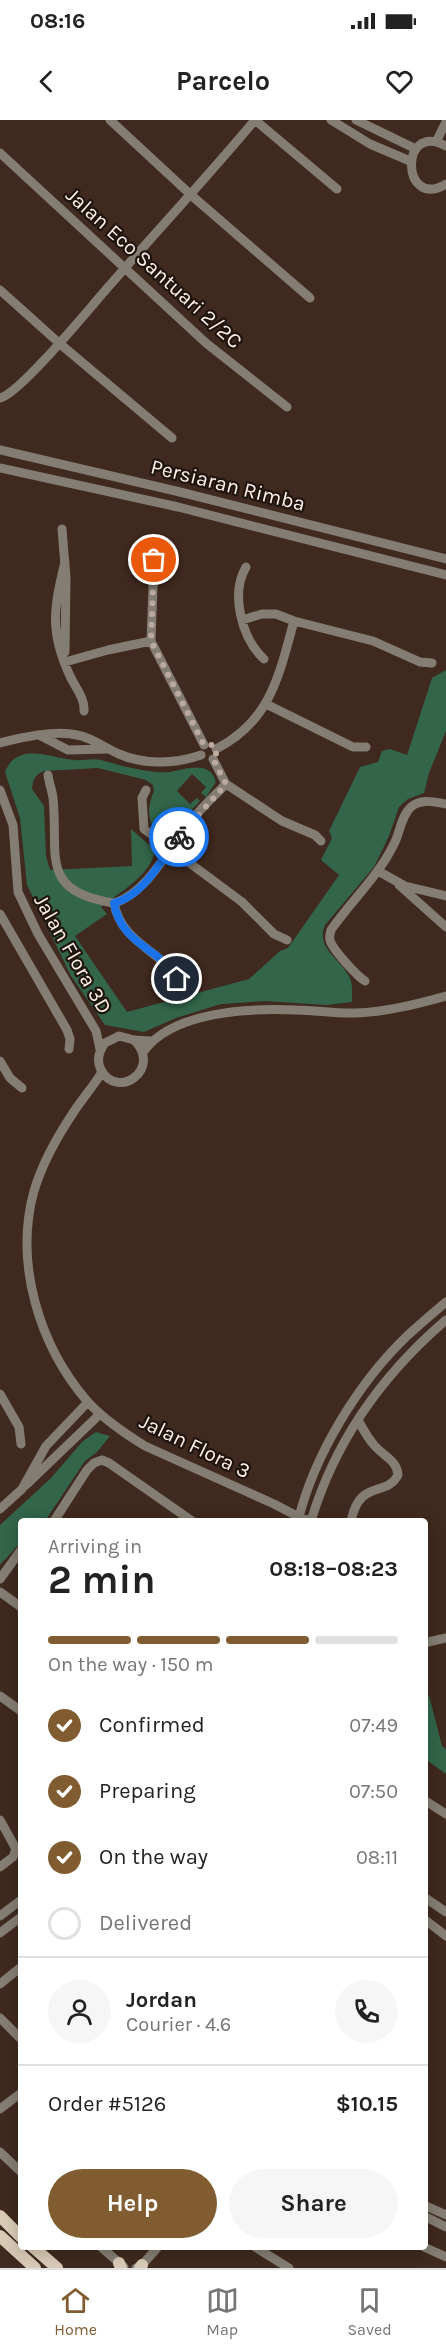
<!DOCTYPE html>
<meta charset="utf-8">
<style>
:root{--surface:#fff;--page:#f6f6f6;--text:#222;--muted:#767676;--line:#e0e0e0;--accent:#805c30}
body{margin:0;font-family:Karla,sans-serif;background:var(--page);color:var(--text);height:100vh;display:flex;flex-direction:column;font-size:22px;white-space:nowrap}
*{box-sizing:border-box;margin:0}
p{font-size:20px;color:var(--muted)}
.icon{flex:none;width:33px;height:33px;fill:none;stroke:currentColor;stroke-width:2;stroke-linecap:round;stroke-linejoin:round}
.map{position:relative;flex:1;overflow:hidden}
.side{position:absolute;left:18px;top:1398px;width:410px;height:732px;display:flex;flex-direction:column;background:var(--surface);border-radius:6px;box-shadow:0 3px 15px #0003}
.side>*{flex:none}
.pin{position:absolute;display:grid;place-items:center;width:51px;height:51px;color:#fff;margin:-26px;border:3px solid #fff;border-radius:50%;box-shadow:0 2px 6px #0007}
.courier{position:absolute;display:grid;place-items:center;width:60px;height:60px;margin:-30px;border:4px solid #1a73e8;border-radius:50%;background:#fff;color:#222;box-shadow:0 2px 8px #0007}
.overview em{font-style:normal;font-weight:700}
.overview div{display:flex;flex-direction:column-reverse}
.overview{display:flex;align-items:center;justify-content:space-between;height:102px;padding:0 30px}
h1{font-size:39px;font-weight:700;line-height:45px}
.bar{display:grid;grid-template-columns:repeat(4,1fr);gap:9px 6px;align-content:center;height:72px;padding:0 30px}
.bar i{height:8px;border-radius:4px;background:var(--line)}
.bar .on{background:var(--accent)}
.bar p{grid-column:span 4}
.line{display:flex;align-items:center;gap:15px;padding:0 30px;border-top:2px solid var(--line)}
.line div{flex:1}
.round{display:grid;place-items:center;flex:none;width:63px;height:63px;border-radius:32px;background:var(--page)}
ol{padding:0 30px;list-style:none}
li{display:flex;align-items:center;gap:18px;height:66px}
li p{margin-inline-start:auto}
li .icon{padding:6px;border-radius:50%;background:var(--accent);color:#fff;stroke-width:4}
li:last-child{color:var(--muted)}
li i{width:33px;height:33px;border:3px solid var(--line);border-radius:50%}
.cta{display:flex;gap:12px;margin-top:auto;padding:12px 30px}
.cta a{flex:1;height:69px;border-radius:36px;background:var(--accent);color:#fff;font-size:24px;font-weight:700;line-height:69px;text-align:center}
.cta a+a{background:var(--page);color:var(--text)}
.status{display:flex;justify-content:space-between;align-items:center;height:42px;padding:0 30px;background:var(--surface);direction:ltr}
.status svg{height:16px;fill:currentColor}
header{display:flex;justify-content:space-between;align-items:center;height:78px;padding:0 30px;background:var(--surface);font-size:27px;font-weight:700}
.dock{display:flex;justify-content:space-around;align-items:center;height:84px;border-top:2px solid var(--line);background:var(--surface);font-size:16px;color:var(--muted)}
.dock a{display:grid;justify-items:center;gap:3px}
.dock .on{color:var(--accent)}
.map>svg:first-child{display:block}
.green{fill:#32654a}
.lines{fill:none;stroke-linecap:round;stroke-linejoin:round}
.minor{stroke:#847d73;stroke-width:9}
.major{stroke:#d8cab5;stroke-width:12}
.done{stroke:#bcaaa1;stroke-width:6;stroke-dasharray:0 10.8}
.route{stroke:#1a73e8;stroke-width:8}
.labels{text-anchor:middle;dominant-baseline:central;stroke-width:4.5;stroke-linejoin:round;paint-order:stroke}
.street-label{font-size:21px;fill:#fff0e8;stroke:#1f1510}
</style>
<div class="status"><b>08:16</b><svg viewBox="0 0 49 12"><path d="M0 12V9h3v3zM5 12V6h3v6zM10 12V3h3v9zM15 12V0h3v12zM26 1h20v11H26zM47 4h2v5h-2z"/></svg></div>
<header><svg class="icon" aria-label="back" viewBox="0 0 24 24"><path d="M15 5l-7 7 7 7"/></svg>Parcelo<svg class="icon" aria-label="heart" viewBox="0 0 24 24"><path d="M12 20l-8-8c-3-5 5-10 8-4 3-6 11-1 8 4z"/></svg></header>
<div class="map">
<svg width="446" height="2148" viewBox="0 0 446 2148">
<rect width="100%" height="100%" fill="#40291e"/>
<!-- green -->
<path class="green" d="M446,550V611L429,653L424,673L408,679L399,687L389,716L374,747L325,805C315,828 341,839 350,858C353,865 352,875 352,882L326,885L266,881L221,884L176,898L144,912L105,905L71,856L27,765L20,698L5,652C17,621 50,638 74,640C83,641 93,638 101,640C113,643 124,647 137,649C147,651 158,653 169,652C186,650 209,639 216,662L206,677L201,673L206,667L192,654L177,671L190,684L197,678L200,681L169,715C146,713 146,687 154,671L153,665L146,660L98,648L44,651C35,655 33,659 32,669L44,686L46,736L50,750L132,746L131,709L154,729C155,753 118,773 101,787L107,794L75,816L127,892L249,859L280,831L288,828L339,755L321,740L332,718L329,711L360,647L378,642L382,631L390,629L407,635L432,558Z
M96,1312L110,1316L96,1333L85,1341L45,1401H21V1422L0,1445V1405L51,1358L83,1321Z
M429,1575L442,1626L446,1629V1654L425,1639V1577Z"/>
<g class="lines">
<!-- minor -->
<path class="minor" d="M110,0L191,75L310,178
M255,0L337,69
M331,0L370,24L410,41
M356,0L416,29
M436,22L446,2
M446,26C399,0 401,91 446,64
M0,33L206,223L287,287
M0,170L59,223L172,318
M0,278C20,274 92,185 110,165C158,110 208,56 255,0
M0,330L180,372L446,439
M0,348L178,387L446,455
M62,409L66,458L65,532
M160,432L156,434L154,440L151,521L204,625
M65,442C54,487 49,511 70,556C75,567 85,578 84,591
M246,447C230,474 242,519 264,539
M242,500L262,494H276L294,501L373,521L420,542L432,543
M65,542L108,530L151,521
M266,584L353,627H366
M41,616L68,630L107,629
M0,623C21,617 56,610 77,615C93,618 105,628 119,634C144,645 175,644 201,635
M216,629C271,601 279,555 294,501
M48,655C49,663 52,670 53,678C59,734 38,772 114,783
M226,664L282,701L315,715L321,721
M0,670L13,705L18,772L38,814L96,911L100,929
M146,670L142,678L144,709L242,782L274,814L287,820
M378,751L405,766L446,776
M399,765L446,807
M114,783C147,774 170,726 190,702C201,688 214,676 226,664L213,639
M114,783C121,826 173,835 178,864
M0,794L67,910L70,919L69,929
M365,861C357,856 332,829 330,820C329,816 330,814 331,810C351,781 378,757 394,724C400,713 401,696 411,687C421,678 434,682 446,684
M134,920C163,948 118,981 101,950C96,940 99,931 105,923L119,916L134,920L150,921
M143,932C173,891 249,888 296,890C316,890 336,894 356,893C386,892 417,884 446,876
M0,941L10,958L22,968
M102,952C93,967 82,979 73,993C57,1017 42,1044 34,1071C14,1143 39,1225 87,1281C103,1299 124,1313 145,1326L274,1384L299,1397L311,1401C335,1321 383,1254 446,1200
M0,1274L19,1307L21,1324
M26,1365L100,1294
M0,1389L22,1369L46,1326L88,1282
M54,1401L87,1350L94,1343L102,1340L109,1343L192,1401
M298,1401C314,1335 358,1263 407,1216C420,1204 433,1193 446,1182
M351,1401C360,1358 386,1378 398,1355C397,1340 383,1336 374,1325C367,1317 363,1309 358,1300
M0,1459L21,1430
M0,1472L21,1487
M424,1523L446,1518
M0,1576L21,1591
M424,1680L446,1694
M0,1700L16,1729L13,1737L0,1747
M424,1777L446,1792
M0,1796L21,1780
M424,1799L446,1816
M0,1813L21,1797
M0,1864L21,1847
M0,1898L21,1919
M0,1989L21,1973
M0,2032L21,2052
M424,2085L446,2095
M424,2096L446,2107
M101,2127L124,2147
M255,2127L289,2148
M424,2127L446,2137
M136,2148L142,2145L158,2127"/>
<!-- major -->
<path class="major" d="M0,2096L21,2117
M0,2116L35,2148
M33,2127L57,2148
M119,2143L121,2148
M140,2148L142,2145"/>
</g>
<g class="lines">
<!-- done -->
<path class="done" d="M154,440L151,521L204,625H212L216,629V635L213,639L226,664L179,717"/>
<!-- route -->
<path class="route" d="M177,859C164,830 121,826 114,783C145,775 161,739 179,717"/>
</g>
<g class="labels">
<!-- street labels -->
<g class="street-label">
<text transform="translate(154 148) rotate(42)">Jalan Eco Santuari 2/2C</text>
<text transform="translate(228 365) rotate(14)">Persiaran Rimba</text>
<text transform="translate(73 834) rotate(60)">Jalan Flora 3D</text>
<text transform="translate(195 1326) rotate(26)">Jalan Flora 3</text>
</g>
</g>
</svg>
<div class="pin" style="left:154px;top:440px;background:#ea580c"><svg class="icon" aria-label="bag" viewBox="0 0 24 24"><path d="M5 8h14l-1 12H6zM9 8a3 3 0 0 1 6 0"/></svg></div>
<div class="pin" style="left:177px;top:859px;background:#1f2937"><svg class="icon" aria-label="home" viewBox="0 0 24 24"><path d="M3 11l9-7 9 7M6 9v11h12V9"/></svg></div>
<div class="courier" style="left:179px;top:717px"><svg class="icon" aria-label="bike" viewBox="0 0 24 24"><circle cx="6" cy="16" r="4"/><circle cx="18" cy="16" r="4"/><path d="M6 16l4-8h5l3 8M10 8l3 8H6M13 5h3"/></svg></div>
<section class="side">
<div class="overview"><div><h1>2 min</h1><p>Arriving in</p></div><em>08:18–08:23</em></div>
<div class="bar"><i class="on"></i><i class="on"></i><i class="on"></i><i></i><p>On the way · 150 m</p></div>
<ol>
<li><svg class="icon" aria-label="check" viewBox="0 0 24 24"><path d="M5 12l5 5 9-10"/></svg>Confirmed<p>07:49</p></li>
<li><svg class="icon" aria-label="check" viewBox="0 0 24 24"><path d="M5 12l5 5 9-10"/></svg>Preparing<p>07:50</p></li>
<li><svg class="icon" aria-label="check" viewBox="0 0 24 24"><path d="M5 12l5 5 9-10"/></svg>On the way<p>08:11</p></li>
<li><i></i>Delivered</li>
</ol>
<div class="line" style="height:108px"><a class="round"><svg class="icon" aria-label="person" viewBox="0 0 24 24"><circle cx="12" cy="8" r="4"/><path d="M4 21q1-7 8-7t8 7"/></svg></a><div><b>Jordan</b><p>Courier · 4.6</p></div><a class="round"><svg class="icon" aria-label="phone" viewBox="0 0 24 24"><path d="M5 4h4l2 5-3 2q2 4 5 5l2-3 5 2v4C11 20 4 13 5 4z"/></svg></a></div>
<div class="line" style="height:78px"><div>Order #5126</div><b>$10.15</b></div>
<div class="cta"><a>Help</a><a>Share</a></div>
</section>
</div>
<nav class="dock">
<a class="on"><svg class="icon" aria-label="home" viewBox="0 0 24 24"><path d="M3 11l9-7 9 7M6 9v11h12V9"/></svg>Home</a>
<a><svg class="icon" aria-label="map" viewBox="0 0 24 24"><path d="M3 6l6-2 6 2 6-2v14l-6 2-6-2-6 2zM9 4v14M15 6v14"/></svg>Map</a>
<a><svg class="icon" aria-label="saved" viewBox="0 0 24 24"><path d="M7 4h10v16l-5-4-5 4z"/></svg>Saved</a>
</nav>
